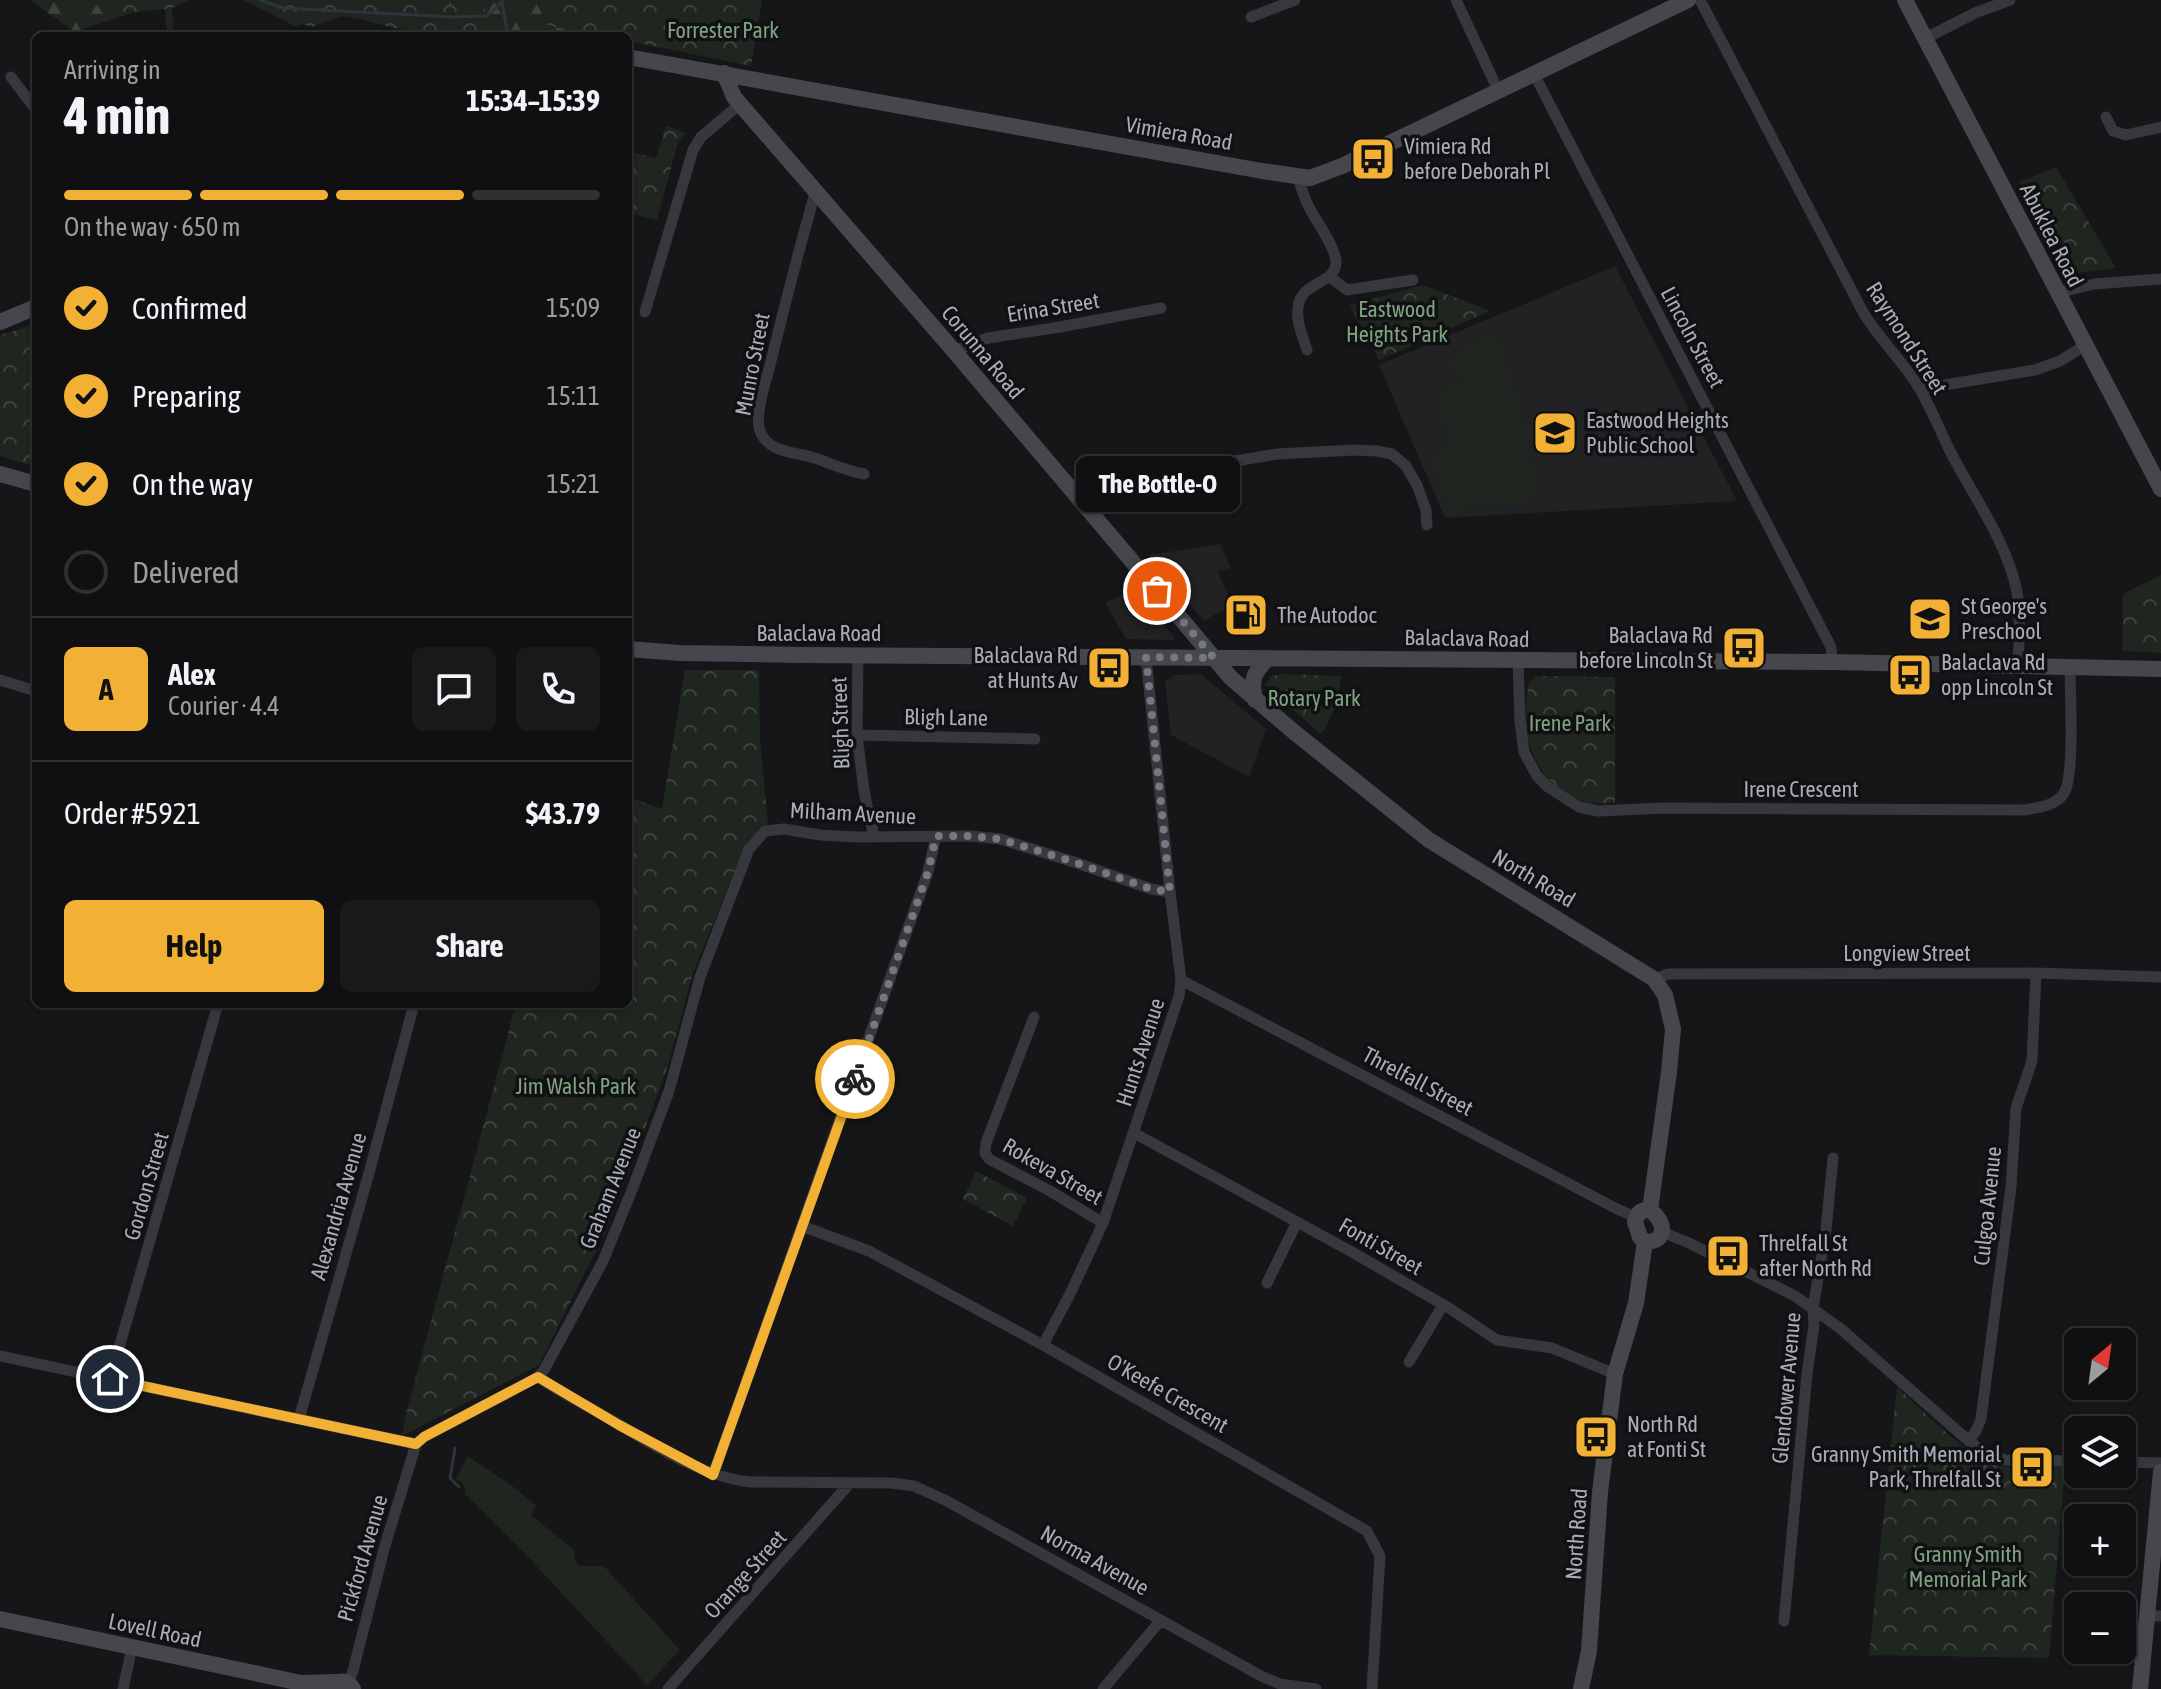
<!DOCTYPE html>
<meta charset="utf-8">
<style>
:root{--surface:#101012;--page:#19191b;--text:#f1f3f6;--muted:#9c9d9f;--line:#303032;--accent:#f2b134}
body{margin:0;font-family:"Asap Condensed",sans-serif;background:var(--page);color:var(--text);height:100vh;display:flex;flex-direction:column;font-size:30px;white-space:nowrap}
*{box-sizing:border-box;margin:0}
p{font-size:26px;color:var(--muted)}
.icon{flex:none;width:44px;height:44px;fill:none;stroke:currentColor;stroke-width:2;stroke-linecap:round;stroke-linejoin:round}
.map{position:relative;flex:1;overflow:hidden}
.panel{position:absolute;left:32px;top:32px;width:600px;height:976px;display:flex;flex-direction:column;background:var(--surface);border-radius:12px;box-shadow:0 2px 6px #0004,0 0 0 2px var(--line)}
.panel>*{flex:none}
.needle{width:52px;rotate:29deg}
.buttons{position:absolute;left:2064px;top:1328px;display:grid;gap:16px}
.buttons a{display:grid;place-items:center;width:72px;height:72px;border-radius:12px;background:var(--surface);box-shadow:0 2px 6px #0004,0 0 0 2px var(--line);font-size:40px}
.pin{position:absolute;display:grid;place-items:center;width:68px;height:68px;color:#fff;margin:-34px;border:4px solid #fff;border-radius:50%;box-shadow:0 2px 8px #0007}
.courier{position:absolute;display:grid;place-items:center;width:80px;height:80px;margin:-40px;border:6px solid #f2b134;border-radius:50%;background:#fff;color:#222;box-shadow:0 2px 10px #0007}
.bubble{position:absolute;height:56px;border-radius:12px;background:var(--surface);box-shadow:0 2px 6px #0004,0 0 0 2px var(--line);font-size:26px;font-weight:700;line-height:56px;text-align:center}
.summary em{font-style:normal;font-weight:700}
.summary div{display:flex;flex-direction:column-reverse}
.summary{display:flex;align-items:center;justify-content:space-between;height:136px;padding:0 32px}
h1{font-size:52px;font-weight:700;line-height:60px}
.bar{display:grid;grid-template-columns:repeat(4,1fr);gap:12px 8px;align-content:center;height:96px;padding:0 32px}
.bar i{height:10px;border-radius:6px;background:var(--line)}
.bar .selected{background:var(--accent)}
.bar p{grid-column:span 4}
.line{display:flex;align-items:center;gap:20px;padding:0 32px;border-top:2px solid var(--line)}
.line div{flex:1}
.round{display:grid;place-items:center;flex:none;width:84px;height:84px;border-radius:12px;background:var(--page)}
ol{padding:0 32px;list-style:none}
li{display:flex;align-items:center;gap:24px;height:88px}
li p{margin-inline-start:auto}
li .icon{padding:8px;border-radius:50%;background:var(--accent);color:#111;stroke-width:4}
li:last-child{color:var(--muted)}
li i{width:44px;height:44px;border:4px solid var(--line);border-radius:50%}
.button{display:flex;gap:16px;margin-top:auto;padding:16px 32px}
.button a{flex:1;height:92px;border-radius:12px;background:var(--accent);color:#111;font-size:32px;font-weight:700;line-height:92px;text-align:center}
.button a+a{background:var(--page);color:var(--text)}
.map>svg:first-child{display:block}
.built{fill:#222225}
.grass{fill:#1e261f}
.forest{fill:url(#forest-firs)}
.park{fill:url(#park-crowns)}
.lines{fill:none;stroke-linecap:round;stroke-linejoin:round}
.stream{stroke:#2c353c;stroke-width:3}
.street{stroke:#37383d;stroke-width:11}
.secondary{stroke:#45474d;stroke-width:16}
.done{stroke:#757880;stroke-width:8;stroke-dasharray:0 14.4}
.route{stroke:#f2b134;stroke-width:10}
.labels{text-anchor:middle;dominant-baseline:central;stroke-width:7;stroke-linejoin:round;paint-order:stroke}
.park-label{font-size:22px;fill:#7fa381;stroke:#111113}
.street-label{font-size:22px;fill:#a8adb8;stroke:#111113}
.poi-label{font-size:22px;fill:#a8adb8;stroke:#111113;text-anchor:start}
</style>
<div class="map">
<svg width="2161" height="1689" viewBox="0 0 2161 1689">
<defs>
<pattern id="forest-firs" width="22" height="20" patternUnits="userSpaceOnUse" patternTransform="scale(2)"><rect width="22" height="20" fill="#1e261f"/><path d="M5 1l3.5 6h-7zM16 11l3.5 6h-7z" fill="#3c433d"/></pattern>
<pattern id="park-crowns" width="20" height="18" patternUnits="userSpaceOnUse" patternTransform="scale(2)"><rect width="20" height="18" fill="#1e261f"/><path d="M2 6a3 3 0 1 1 6 0M12 15a3 3 0 1 1 6 0" fill="none" stroke="#3c433d"/></pattern>
</defs>
<rect width="100%" height="100%" fill="#161618"/>
<!-- built -->
<path class="built" d="M1615,266L1737,501L1445,518L1379,365Z
M1220,544L1231,568L1217,571L1233,604L1204,621L1149,555Z
M1133,589L1175,638L1174,640L1126,639L1105,603Z
M1201,674L1266,729L1249,777L1171,735L1165,681L1175,675Z"/>
<!-- grass -->
<path class="grass" d="M1492,331L1507,354L1464,383L1449,360Z
M1504,358L1522,414L1536,487L1530,504L1450,509L1430,456L1446,449L1443,438L1446,433L1437,393L1457,381L1464,385Z
M468,1456L515,1488L536,1506L531,1515L574,1550L575,1561L580,1566H604L680,1650L647,1685L532,1561L465,1494V1486L456,1478Z"/>
<!-- forest -->
<path class="forest" d="M30,0H170L75,32Z
M257,0H600L608,9L565,30L503,33L498,36H457L341,16L293,26Z"/>
<!-- park -->
<path class="park" d="M93,0H189L172,8L174,36H167L165,9L104,15Z
M243,0C297,0 351,0 405,0C432,1 460,11 485,0L483,36H460L398,29L344,15L312,27L302,24L296,26Z
M534,0H762L751,66L628,41V36H603L549,26Z
M666,126L686,133L678,142L657,220L628,213V162L631,152L656,158Z
M2056,167L2116,268L2069,274L2019,182Z
M1423,285L1490,311L1379,360L1350,305Z
M36,324V467L0,456V335Z
M2161,575V653L2122,651L2123,594Z
M685,670H759L760,738L768,824L757,831L746,843L693,973L667,1069L635,1156L606,1230L539,1365L402,1436L405,1418L516,1004H628V797L662,809Z
M1283,674L1341,676C1340,699 1333,715 1321,734L1265,685L1271,676Z
M1536,676L1615,677V803C1607,803 1598,804 1590,803C1555,798 1529,761 1526,727C1525,713 1527,698 1528,684Z
M976,1171L1027,1198L1013,1226L963,1199Z
M1897,1387C1922,1409 1970,1461 2002,1466C2023,1468 2045,1466 2065,1467L2049,1658L1869,1655Z"/>
<g class="lines">
<!-- stream -->
<path class="stream" d="M260,0L283,8L453,17L487,16L504,0
M502,4L508,36
M455,1448L450,1478L459,1487"/>
<!-- street -->
<path class="street" d="M1456,0L1498,90
M1700,0L1863,312C1879,339 1902,360 1918,386C1931,407 1940,431 1951,453C1974,497 2007,542 2017,592C2021,616 2019,641 2018,665
M1251,17L1295,0
M1926,38L1975,13L2010,0
M1534,74L1831,647L1832,662
M11,77L36,110
M2106,117L2113,131L2126,135L2161,127
M1298,177C1301,188 1304,197 1309,207C1316,221 1337,249 1336,263C1335,285 1300,281 1298,308C1296,322 1303,337 1307,350
M815,193C799,250 784,307 770,365C766,381 754,415 760,431C768,454 799,452 818,459C834,465 848,471 864,474
M1330,277L1347,290L1413,280
M2057,293L2094,284L2161,279
M645,312L693,150L701,137L740,104
M954,351L988,338L1060,327L1161,308
M1920,389L2035,370L2060,361L2084,346
M1079,499L1097,484L1277,454L1354,450L1377,451L1392,454L1406,466L1417,485L1426,510L1427,525
M858,655L857,735L864,791L874,837
M1518,660L1520,721L1524,752L1537,776L1548,787L1579,807L1598,811L1664,808L2025,810C2039,807 2056,806 2064,793C2075,776 2070,691 2070,667
M0,680L36,691
M857,735L1035,739
M1654,979L1668,974L2036,973L2161,977
M1181,980L1617,1209L1636,1217
M1034,1017L986,1143L985,1153L989,1159L1050,1191L1103,1223
M1134,1133L1352,1252L1449,1308L1497,1340L1552,1348L1615,1374
M802,1226L869,1251L1043,1345L1367,1531L1380,1556L1372,1689
M1662,1232L1689,1243L1795,1296L1841,1329L1969,1441L1986,1454L2006,1460L2078,1461
M1267,1283L1297,1222
M1043,1345L1071,1292L1103,1223L1179,996L1181,980L1170,892L1146,657
M0,1356L416,1444
M1409,1362L1443,1305
M538,1377C558,1391 580,1402 601,1414C646,1440 699,1477 751,1482L891,1483L914,1486L947,1501L1261,1676L1280,1684L1316,1689
M110,1379L218,1004
M299,1419L369,1173L414,1004
M1969,1441L1976,1431L1981,1419L2011,1187L2016,1108L2032,1061L2036,973
M416,1444L424,1437L538,1377L544,1370L603,1261L632,1190L669,1091L700,977L749,849L765,831L784,829L820,835L858,837L970,836L1000,839L1074,862L1151,889L1170,892
M2122,1462L2161,1463
M713,1475L928,872L936,836
M2148,1616H2161
M1784,1621L1807,1374L1814,1325L1813,1308L1826,1230L1833,1158
M348,1683L353,1671L384,1549L416,1444
M123,1689L132,1647
M668,1689L849,1484
M1103,1689L1161,1620"/>
<!-- secondary -->
<path class="secondary" d="M1905,0L2161,489
M628,57L1262,171L1310,178L1342,166L1688,0
M724,73L734,97L740,104L954,351L1231,678L1294,732L1429,840L1654,979L1665,995L1673,1029L1669,1072L1650,1210
M0,322L36,307
M0,474L36,484
M628,649L680,653L803,655L1832,662L2161,669
M1255,700C1250,679 1254,673 1268,658
M1645,1242C1669,1242 1665,1221 1650,1210
M1645,1242L1640,1237L1635,1222C1637,1214 1641,1209 1650,1210
M0,1619L301,1683L336,1682
M330,1689C336,1679 347,1679 353,1689
M1581,1689L1589,1651L1600,1492L1615,1374L1636,1303L1645,1242
M2140,1689L2161,1472"/>
</g>
<g class="lines">
<!-- done -->
<path class="done" d="M855,1079L928,872L936,836H970L1000,839L1074,862L1151,889L1170,892L1146,657L1214,658L1157,591"/>
<!-- route -->
<path class="route" d="M110,1379L416,1444L424,1437L538,1377L619,1425L713,1475L855,1079"/>
</g>
<!-- icons -->
<defs>
<g id="bus-square" transform="scale(2.3)"><rect x="-9" y="-9" width="18" height="18" rx="4" fill="#f2b134" stroke="#111113"/><path d="M-5-6H5V4H4V6H2V4H-2V6H-4V4H-5ZM-3.5-4V0h7V-4ZM-3.5 1.2v1.5H-2V1.2ZM2 1.2v1.5H3.5V1.2Z" fill="#111"/></g>
<g id="school-square" transform="scale(2.3)"><rect x="-9" y="-9" width="18" height="18" rx="4" fill="#f2b134" stroke="#111113"/><path d="M0-5L7-2L0 1L-7-2ZM-4 1L0 2.5L4 1V4Q0 6-4 4Z" fill="#111"/></g>
<g id="fuel-square" transform="scale(2.3)"><rect x="-9" y="-9" width="18" height="18" rx="4" fill="#f2b134" stroke="#111113"/><path d="M-5.5-6h7V0h2V4h1.3V-2.5L3-4.5l.8-.8L6-3V5H2.5V1h-1V6h-7ZM-4.2-4.7v3.2H.2V-4.7Z" fill="#111"/></g>
</defs>
<g fill-rule="evenodd">
<use href="#bus-square" x="1373" y="159"/>
<use href="#school-square" x="1555" y="433"/>
<use href="#fuel-square" x="1246" y="615"/>
<use href="#school-square" x="1930" y="619"/>
<use href="#bus-square" x="1744" y="648"/>
<use href="#bus-square" x="1109" y="668"/>
<use href="#bus-square" x="1910" y="675"/>
<use href="#bus-square" x="1728" y="1256"/>
<use href="#bus-square" x="1596" y="1437"/>
<use href="#bus-square" x="2032" y="1467"/>
</g>
<g class="labels">
<!-- park labels -->
<g class="park-label">
<text x="723" y="30">Forrester Park</text>
<text x="1397" y="309">Eastwood<tspan x="1397" dy="25">Heights Park</tspan></text>
<text x="1314" y="698">Rotary Park</text>
<text x="1570" y="723">Irene Park</text>
<text x="576" y="1086">Jim Walsh Park</text>
<text x="1968" y="1554">Granny Smith<tspan x="1968" dy="25">Memorial Park</tspan></text>
</g>
<!-- street labels -->
<g class="street-label">
<text transform="translate(1179 133) rotate(10)">Vimiera Road</text>
<text transform="translate(2052 235) rotate(63)">Abuklea Road</text>
<text transform="translate(1053 307) rotate(-9)">Erina Street</text>
<text transform="translate(1693 337) rotate(62)">Lincoln Street</text>
<text transform="translate(1907 338) rotate(57)">Raymond Street</text>
<text transform="translate(983 352) rotate(50)">Corunna Road</text>
<text transform="translate(752 364) rotate(-79)">Munro Street</text>
<text x="819" y="633">Balaclava Road</text>
<text transform="translate(1467 638) rotate(1)">Balaclava Road</text>
<text transform="translate(946 717) rotate(1)">Bligh Lane</text>
<text transform="translate(840 723) rotate(-92)">Bligh Street</text>
<text x="1801" y="789">Irene Crescent</text>
<text transform="translate(853 813) rotate(3)">Milham Avenue</text>
<text transform="translate(1534 878) rotate(31)">North Road</text>
<text x="1907" y="953">Longview Street</text>
<text transform="translate(1140 1052) rotate(-72)">Hunts Avenue</text>
<text transform="translate(1418 1081) rotate(28)">Threlfall Street</text>
<text transform="translate(1053 1171) rotate(30)">Rokeva Street</text>
<text transform="translate(146 1186) rotate(-74)">Gordon Street</text>
<text transform="translate(610 1188) rotate(-68)">Graham Avenue</text>
<text transform="translate(338 1206) rotate(-74)">Alexandria Avenue</text>
<text transform="translate(1987 1206) rotate(-84)">Culgoa Avenue</text>
<text transform="translate(1381 1246) rotate(30)">Fonti Street</text>
<text transform="translate(1786 1388) rotate(-85)">Glendower Avenue</text>
<text transform="translate(1168 1393) rotate(30)">O'Keefe Crescent</text>
<text transform="translate(1576 1534) rotate(-86)">North Road</text>
<text transform="translate(362 1558) rotate(-74)">Pickford Avenue</text>
<text transform="translate(1095 1560) rotate(29)">Norma Avenue</text>
<text transform="translate(745 1574) rotate(-48)">Orange Street</text>
<text transform="translate(155 1630) rotate(12)">Lovell Road</text>
</g>
<!-- poi labels -->
<g class="poi-label">
<text x="1404" y="146">Vimiera Rd<tspan x="1404" dy="25">before Deborah Pl</tspan></text>
<text x="1586" y="420">Eastwood Heights<tspan x="1586" dy="25">Public School</tspan></text>
<text x="1961" y="606">St George's<tspan x="1961" dy="25">Preschool</tspan></text>
<text x="1277" y="615">The Autodoc</text>
<text x="1713" y="635" text-anchor="end">Balaclava Rd<tspan x="1713" dy="25">before Lincoln St</tspan></text>
<text x="1078" y="655" text-anchor="end">Balaclava Rd<tspan x="1078" dy="25">at Hunts Av</tspan></text>
<text x="1941" y="662">Balaclava Rd<tspan x="1941" dy="25">opp Lincoln St</tspan></text>
<text x="1759" y="1243">Threlfall St<tspan x="1759" dy="25">after North Rd</tspan></text>
<text x="1627" y="1424">North Rd<tspan x="1627" dy="25">at Fonti St</tspan></text>
<text x="2001" y="1454" text-anchor="end">Granny Smith Memorial<tspan x="2001" dy="25">Park, Threlfall St</tspan></text>
</g>
</g>
</svg>
<div class="buttons">
<a><svg class="needle" viewBox="-14 -14 28 28"><path d="M0-13l5 13h-10z" fill="#e53935"/><path d="M0 13l5-13h-10z" fill="#9c9d9f"/></svg></a>
<a><svg class="icon" aria-label="layers" viewBox="0 0 24 24"><path d="M12 4l9 5-9 5-9-5zM3 14l9 5 9-5"/></svg></a>
<a>+</a>
<a>−</a>
</div>
<div class="pin" style="left:1157px;top:591px;background:#ea580c"><svg class="icon" aria-label="bag" viewBox="0 0 24 24"><path d="M5 8h14l-1 12H6zM9 8a3 3 0 0 1 6 0"/></svg></div>
<div class="pin" style="left:110px;top:1379px;background:#1f2937"><svg class="icon" aria-label="home" viewBox="0 0 24 24"><path d="M3 11l9-7 9 7M6 9v11h12V9"/></svg></div>
<div class="courier" style="left:855px;top:1079px"><svg class="icon" aria-label="bike" viewBox="0 0 24 24"><circle cx="6" cy="16" r="4"/><circle cx="18" cy="16" r="4"/><path d="M6 16l4-8h5l3 8M10 8l3 8H6M13 5h3"/></svg></div>
<div class="bubble" style="left:1076px;top:456px;width:164px">The Bottle-O</div>
<section class="panel">
<div class="summary"><div><h1>4 min</h1><p>Arriving in</p></div><em>15:34–15:39</em></div>
<div class="bar"><i class="selected"></i><i class="selected"></i><i class="selected"></i><i></i><p>On the way · 650 m</p></div>
<ol>
<li><svg class="icon" aria-label="check" viewBox="0 0 24 24"><path d="M5 12l5 5 9-10"/></svg>Confirmed<p>15:09</p></li>
<li><svg class="icon" aria-label="check" viewBox="0 0 24 24"><path d="M5 12l5 5 9-10"/></svg>Preparing<p>15:11</p></li>
<li><svg class="icon" aria-label="check" viewBox="0 0 24 24"><path d="M5 12l5 5 9-10"/></svg>On the way<p>15:21</p></li>
<li><i></i>Delivered</li>
</ol>
<div class="line" style="height:144px"><b class="round" style="background:var(--accent);color:#111">A</b><div><b>Alex</b><p>Courier · 4.4</p></div><a class="round"><svg class="icon" aria-label="chat" viewBox="0 0 24 24"><path d="M4 5h16v11H9l-5 4z"/></svg></a><a class="round"><svg class="icon" aria-label="phone" viewBox="0 0 24 24"><path d="M5 4h4l2 5-3 2q2 4 5 5l2-3 5 2v4C11 20 4 13 5 4z"/></svg></a></div>
<div class="line" style="height:104px"><div>Order #5921</div><b>$43.79</b></div>
<div class="button"><a>Help</a><a>Share</a></div>
</section>
</div>
